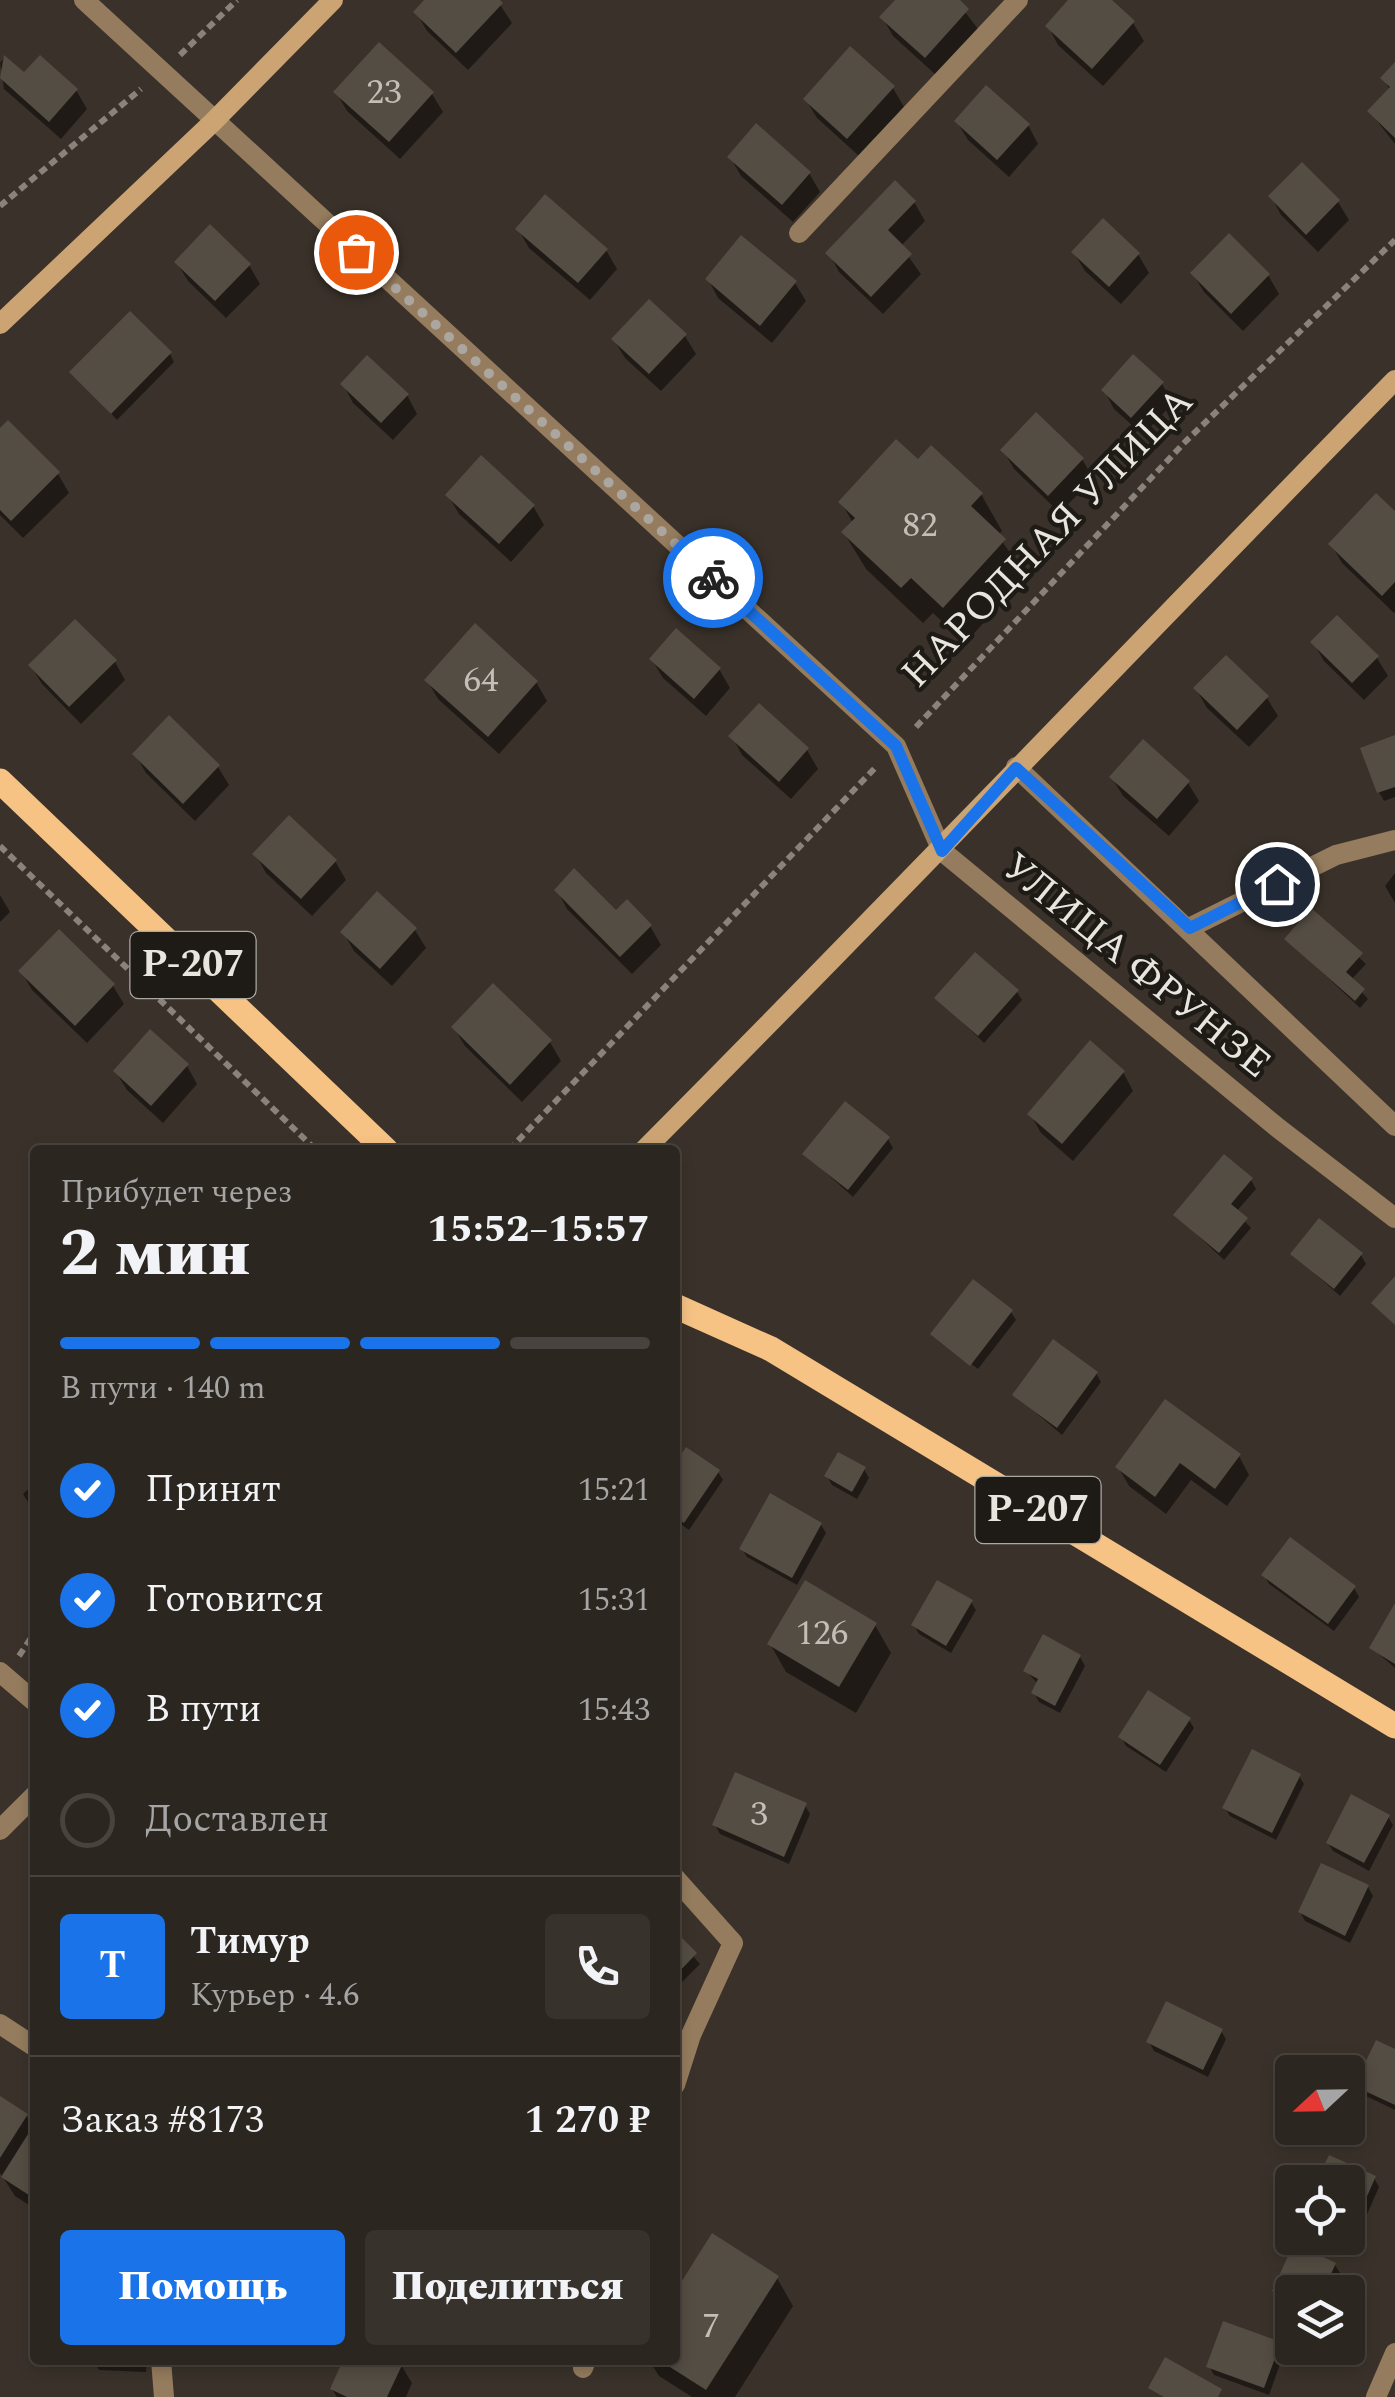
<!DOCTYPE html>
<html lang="ru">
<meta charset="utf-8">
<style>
:root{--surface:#2c2620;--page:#38322d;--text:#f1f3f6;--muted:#a6a5a5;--line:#48433e;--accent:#1a73e8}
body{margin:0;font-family:Spectral,serif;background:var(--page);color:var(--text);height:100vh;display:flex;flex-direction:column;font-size:38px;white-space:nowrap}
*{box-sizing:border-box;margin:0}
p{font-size:32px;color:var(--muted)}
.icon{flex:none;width:55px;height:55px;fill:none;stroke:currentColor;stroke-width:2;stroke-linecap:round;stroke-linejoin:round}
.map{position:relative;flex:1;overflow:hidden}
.side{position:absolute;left:30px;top:1145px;width:650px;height:1220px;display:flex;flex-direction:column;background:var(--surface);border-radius:10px;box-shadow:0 5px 15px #0003,0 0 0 2px var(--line)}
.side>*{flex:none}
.needle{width:65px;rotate:248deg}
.buttons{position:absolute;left:1275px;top:2055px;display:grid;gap:20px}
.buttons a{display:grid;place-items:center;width:90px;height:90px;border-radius:10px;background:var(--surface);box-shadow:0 5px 15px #0003,0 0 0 2px var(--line);font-size:50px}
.pin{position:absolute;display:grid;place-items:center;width:85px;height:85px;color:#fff;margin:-42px;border:5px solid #fff;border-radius:50%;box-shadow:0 2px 10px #0007}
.courier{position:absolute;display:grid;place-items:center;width:100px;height:100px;margin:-50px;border:8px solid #1a73e8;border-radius:50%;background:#fff;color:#222;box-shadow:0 2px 12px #0007}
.summary em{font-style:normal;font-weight:800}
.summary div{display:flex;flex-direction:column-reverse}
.summary{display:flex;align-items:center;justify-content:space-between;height:170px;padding:0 30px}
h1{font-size:65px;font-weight:800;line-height:75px}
.bar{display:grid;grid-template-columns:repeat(4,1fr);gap:15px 10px;align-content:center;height:120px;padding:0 30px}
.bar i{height:12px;border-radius:8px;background:var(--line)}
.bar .on{background:var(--accent)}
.bar p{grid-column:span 4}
.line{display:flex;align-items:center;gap:25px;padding:0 30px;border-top:2px solid var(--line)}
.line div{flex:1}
.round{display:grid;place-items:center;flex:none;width:105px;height:105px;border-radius:10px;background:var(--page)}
ol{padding:0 30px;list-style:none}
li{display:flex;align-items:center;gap:30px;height:110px}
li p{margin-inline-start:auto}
li .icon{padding:10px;border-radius:50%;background:var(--accent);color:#fff;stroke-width:4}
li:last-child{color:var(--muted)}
li i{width:55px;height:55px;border:5px solid var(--line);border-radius:50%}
.action{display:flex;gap:20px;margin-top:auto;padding:20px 30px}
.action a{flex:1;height:115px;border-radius:10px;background:var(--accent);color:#fff;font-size:40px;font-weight:800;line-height:115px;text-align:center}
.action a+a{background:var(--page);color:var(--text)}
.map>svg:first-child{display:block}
.shadow{fill:#0007}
.building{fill:#544d43}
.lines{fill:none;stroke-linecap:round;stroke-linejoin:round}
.path{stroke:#89837c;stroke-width:6;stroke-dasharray:8 5;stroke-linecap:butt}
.street{stroke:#957c5e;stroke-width:20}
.secondary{stroke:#cca474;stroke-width:20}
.primary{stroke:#f6c385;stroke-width:25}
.done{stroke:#aba69f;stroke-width:10;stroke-dasharray:0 18}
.route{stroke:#1a73e8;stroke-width:12}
.labels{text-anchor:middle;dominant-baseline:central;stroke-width:9;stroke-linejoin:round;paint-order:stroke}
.number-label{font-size:35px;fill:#c3beb7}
.shield{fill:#1e1b17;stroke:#aba8a2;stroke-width:2.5}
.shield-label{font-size:38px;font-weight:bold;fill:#e8e4de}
.street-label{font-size:40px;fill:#e8e4de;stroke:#1e1b17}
</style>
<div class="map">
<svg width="1395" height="2397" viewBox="0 0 1395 2397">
<rect width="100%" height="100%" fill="#3a322a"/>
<!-- shadow -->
<path class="shadow" d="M428,0H497L512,23L468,70L427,31L416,12Z
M898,0H956L978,29L936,75L893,36L882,17Z
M1071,0H1109L1133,23L1144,41L1103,86L1058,45L1048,26Z
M851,50L893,88L904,107L859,156L817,118L806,100Z
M4,58L24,76L76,90L87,109L61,139L4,89L0,63Z
M1395,66V144L1370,112L1390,90L1383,78Z
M336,92L432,94L443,112L400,159L347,111Z
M957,122L1028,125L1038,144L1009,177L968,140Z
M730,157L809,173L820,192L793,222L741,176Z
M1302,165L1338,202L1349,220L1318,252L1281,215L1271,196Z
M914,202L925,221L901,246L921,274L883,314L839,272L829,253Z
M518,229L606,250L617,269L590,300L529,248Z
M1074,253L1138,254L1149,273L1121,304L1085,271Z
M177,263L249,265L260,284L226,318L188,281Z
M1193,274L1268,275L1279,294L1243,331L1204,292Z
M708,279L795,283L806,301L772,343L718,298Z
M685,336L696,354L661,391L625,358L614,340Z
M170,354L174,362L117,420L72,372Z
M1133,358L1162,384L1173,403L1143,435L1114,409L1104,390Z
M343,384L407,395L417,414L393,440L353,403Z
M0,431L58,474L69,493L23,538L0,515Z
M1003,450L1082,459L1093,478L1060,513L1014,469Z
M918,463L981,494L1002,531L998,535L1026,577L965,643L933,613L923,623L866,569L844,533L853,523L841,502Z
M448,495L533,506L544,525L511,562L459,514Z
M1395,515V612L1394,613L1342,563L1331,544Z
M1313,642L1377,658L1388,676L1364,700L1324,661Z
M652,660L719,669L730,688L706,716L663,678Z
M115,662L125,680L81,724L42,684L31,666Z
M427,680L536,682L547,701L499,754L438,699Z
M1196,689L1267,698L1278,716L1249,747L1207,708Z
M759,706L807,750L818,769L791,799L742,755L732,736Z
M1395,738V797L1384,801L1379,792Z
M135,754L218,767L229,785L195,821L146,773Z
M1112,778L1188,783L1199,801L1169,836L1123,796Z
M256,855L335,861L346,880L312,916L266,873Z
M1395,873V903L1385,886Z
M557,890L650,926L661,945L632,974L567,909Z
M0,895L10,912L0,922Z
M1312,911L1366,964L1351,980L1368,999L1360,1008L1287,939Z
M415,930L426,948L392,986L354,951L343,932Z
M59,933L113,986L124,1004L87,1043L32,990L21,971Z
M493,987L550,1042L561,1061L522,1102L465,1046L454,1028Z
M1017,992L1022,1000L984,1043L937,998Z
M187,1066L197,1084L163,1123L127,1090L116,1072Z
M1123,1072L1133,1091L1073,1161L1041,1133L1030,1114Z
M888,1139L893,1148L853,1197L805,1154Z
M1251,1180L1256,1189L1236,1212L1251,1228L1224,1260L1176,1215Z
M1294,1255H1361L1366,1264L1340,1296Z
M1011,1312L1016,1320L978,1369L933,1335Z
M1096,1373L1101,1382L1062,1435L1015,1395Z
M1239,1456L1249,1475L1227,1506L1191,1480L1166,1514L1129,1486L1118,1467Z
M675,1469L718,1472L723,1480L689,1530L675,1520Z
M864,1469L869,1478L857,1499L832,1485L827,1476Z
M35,1483V1514L23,1494Z
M821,1525L826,1533L797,1585L747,1557L742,1549Z
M1264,1575L1354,1588L1359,1597L1334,1631L1269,1584Z
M971,1602L976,1610L951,1653L919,1634L914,1625Z
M1395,1608V1668L1372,1648Z
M875,1625L891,1653L856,1713L786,1672L770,1644Z
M1080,1657L1085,1666L1060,1713L1039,1702L1034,1693L1038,1684L1026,1671Z
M1189,1720L1194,1728L1166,1772L1126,1746L1121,1737Z
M1299,1776L1304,1784L1276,1840L1230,1816L1225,1808Z
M805,1805L810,1814L789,1864L720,1834L715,1825Z
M1388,1817L1393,1825L1369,1871L1333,1851L1328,1843Z
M1368,1887L1373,1896L1350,1943L1305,1921L1300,1912Z
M675,1935L700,1964L680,1984L675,1979Z
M1221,2031L1226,2039L1208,2077L1154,2051L1149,2042Z
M1395,2051V2110L1362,2094L1357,2086Z
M0,2099L26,2115L35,2128V2209L15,2196L0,2173Z
M1330,2158L1374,2178L1379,2187L1365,2219L1348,2211V2182H1319Z
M1335,2265L1340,2273L1331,2292H1292V2305L1275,2290Z
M777,2278L793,2306L735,2397H692L659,2376L649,2360H675V2296Z
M1279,2344L1284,2353L1269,2395L1214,2375L1209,2366Z
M93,2360H147L146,2372L99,2370Z
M346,2360H391L401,2365L412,2383L406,2397H337L332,2389Z"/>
<!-- building -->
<path class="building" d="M424,0H500L503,3L456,53L413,12Z
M895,0H960L969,9L925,58L879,17Z
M1068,0H1112L1135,21L1092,69L1045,26Z
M379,42L434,92L389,142L333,92Z
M850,46L895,86L847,139L803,99Z
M4,55L24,72L40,55L78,89L49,122L0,78Z
M1395,62V138L1367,111L1390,87L1380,78Z
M986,85L1030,124L997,160L954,121Z
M756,123L811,172L782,205L727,157Z
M1302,162L1340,200L1306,235L1268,196Z
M895,180L916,201L888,230L912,254L871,297L825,253Z
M545,194L608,249L578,283L515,229Z
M1103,218L1140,253L1109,287L1071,252Z
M210,224L251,264L215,301L174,262Z
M1229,233L1270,274L1231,314L1190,273Z
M741,235L797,281L760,326L705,279Z
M649,299L687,334L649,374L611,339Z
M130,311L172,352L111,414L69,372Z
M1133,354L1164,382L1131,418L1101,390Z
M367,355L409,394L381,423L340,384Z
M1036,412L1084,458L1048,496L1000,450Z
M8,420L60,472L11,521L0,510V428Z
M896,439L918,459L931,445L983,493L971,506L1006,539L943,608L911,578L901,588L841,532L855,518L838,502Z
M481,455L535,505L499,544L445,495Z
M1376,493L1395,511V582L1382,596L1328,544Z
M1337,615L1379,656L1352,683L1310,642Z
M75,619L117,660L69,707L28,665Z
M475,623L538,681L488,737L424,680Z
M676,628L721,668L694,699L649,659Z
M1226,655L1269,696L1237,730L1193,688Z
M759,703L809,748L779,782L728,736Z
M169,715L220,765L183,804L132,754Z
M1395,735V787L1377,793L1360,748Z
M1143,739L1190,781L1157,819L1109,777Z
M289,815L337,860L301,899L252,854Z
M574,868L616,910L627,899L652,925L620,957L554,890Z
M377,891L417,928L380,969L340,932Z
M1311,908L1363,953L1346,972L1365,989L1355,1001L1284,939Z
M59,929L115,984L75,1026L18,971Z
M975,952L1019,990L978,1036L934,998Z
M493,983L552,1040L510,1085L451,1027Z
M150,1029L189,1064L151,1106L113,1071Z
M1090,1040L1125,1071L1062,1144L1027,1114Z
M845,1101L890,1137L848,1190L802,1154Z
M1224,1154L1253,1178L1231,1204L1248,1218L1219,1253L1173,1215Z
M1319,1218L1363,1253L1334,1289L1290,1254Z
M1395,1276V1325L1371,1303Z
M973,1279L1013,1310L970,1366L930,1334Z
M1053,1339L1098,1372L1057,1428L1012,1395Z
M1165,1399L1241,1454L1215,1489L1180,1463L1155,1497L1115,1467Z
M686,1447L720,1470L684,1523L675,1517V1464Z
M838,1452L866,1467L852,1492L824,1476Z
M770,1493L822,1523L792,1578L739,1549Z
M1290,1537L1356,1586L1328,1624L1261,1575Z
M805,1580L877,1623L839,1687L767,1644Z
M937,1580L973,1600L946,1646L911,1625Z
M1395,1603V1664L1369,1648Z
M1043,1634L1081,1655L1055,1706L1031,1693L1038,1679L1023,1671Z
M1148,1690L1191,1718L1160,1765L1118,1737Z
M1252,1749L1301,1774L1272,1833L1222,1808Z
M735,1772L807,1803L784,1857L712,1825Z
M1351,1794L1390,1815L1364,1863L1326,1843Z
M1321,1863L1369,1885L1345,1936L1298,1912Z
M675,1931L697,1953L675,1976Z
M1166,2001L1223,2029L1203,2070L1146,2042Z
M1376,2040L1395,2049V2105L1354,2086Z
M0,2096L28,2114L0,2158Z
M35,2123V2199L1,2177Z
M1329,2155L1376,2176L1360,2212L1348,2206V2182H1316Z
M712,2233L779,2276L706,2390L659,2360H675V2292Z
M1294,2243L1336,2263L1323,2292H1292V2300L1272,2291Z
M1223,2321L1281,2342L1264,2388L1206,2367Z
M1165,2357L1222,2389L1218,2397H1164L1148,2388Z
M343,2360H397L403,2363L387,2397H347L330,2389Z"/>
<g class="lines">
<!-- path -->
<path class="path" d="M180,55L237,0
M0,206L141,89
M916,727L1186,441L1395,240
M0,846L316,1150
M509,1150L875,768
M19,1656L35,1632"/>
<!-- street -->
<path class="street" d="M84,0L896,746L942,851L1278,1128L1395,1218
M799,233L1018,0
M1016,767L1395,1126
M1189,928L1336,855L1395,840
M0,1672L35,1702
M0,1830L35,1795
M675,1878L733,1943L691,2035L675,2085
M0,2024L35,2047
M161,2360L164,2397
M583,2368L586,2360
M1376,2397L1395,2353"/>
<!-- secondary -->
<path class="secondary" d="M0,324L213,122L333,0
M644,1150C897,896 1144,636 1395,380"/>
<!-- primary -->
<path class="primary" d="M0,781L386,1150
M675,1306L771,1349L1395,1726"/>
</g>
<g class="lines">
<!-- done -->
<path class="done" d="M356,252L713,578"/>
<!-- route -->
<path class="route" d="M713,578L896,746L942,851L1016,768L1190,928L1277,884"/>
</g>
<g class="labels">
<!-- number labels -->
<g class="number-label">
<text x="384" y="92">23</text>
<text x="920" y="525">82</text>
<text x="481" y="680">64</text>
<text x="822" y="1633">126</text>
<text x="759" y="1814">3</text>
<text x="711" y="2326">7</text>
</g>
<!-- shield labels -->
<g class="shield">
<rect x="130.5" y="932" width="125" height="66" rx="8"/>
<rect x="975.5" y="1477" width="125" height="66" rx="8"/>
</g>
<g class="shield-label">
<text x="193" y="965">Р-207</text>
<text x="1038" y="1510">Р-207</text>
</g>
<!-- street labels -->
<g class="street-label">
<text transform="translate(1048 538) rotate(-46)">НАРОДНАЯ УЛИЦА</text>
<text transform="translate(1136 966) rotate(39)">УЛИЦА ФРУНЗЕ</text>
</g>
</g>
</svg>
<div class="buttons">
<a><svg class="needle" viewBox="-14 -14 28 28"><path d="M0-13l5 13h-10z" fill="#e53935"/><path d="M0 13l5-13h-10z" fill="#a6a5a5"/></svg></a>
<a><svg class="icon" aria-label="locate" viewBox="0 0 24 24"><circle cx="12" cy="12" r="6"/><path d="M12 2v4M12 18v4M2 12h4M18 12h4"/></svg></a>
<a><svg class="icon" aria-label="layers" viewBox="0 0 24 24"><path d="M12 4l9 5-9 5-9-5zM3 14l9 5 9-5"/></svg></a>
</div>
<div class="pin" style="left:356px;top:252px;background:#ea580c"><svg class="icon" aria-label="bag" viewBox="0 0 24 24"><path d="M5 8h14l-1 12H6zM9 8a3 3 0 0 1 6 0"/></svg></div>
<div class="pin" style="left:1277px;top:884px;background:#1f2937"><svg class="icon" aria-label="home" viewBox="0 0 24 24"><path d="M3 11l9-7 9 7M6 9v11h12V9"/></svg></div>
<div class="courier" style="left:713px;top:578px"><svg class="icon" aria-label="bike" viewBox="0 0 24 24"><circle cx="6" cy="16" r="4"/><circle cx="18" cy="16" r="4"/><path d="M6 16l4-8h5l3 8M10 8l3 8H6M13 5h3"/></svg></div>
<section class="side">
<div class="summary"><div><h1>2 мин</h1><p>Прибудет через</p></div><em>15:52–15:57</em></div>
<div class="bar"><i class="on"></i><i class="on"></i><i class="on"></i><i></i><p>В пути · 140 m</p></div>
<ol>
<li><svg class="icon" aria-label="check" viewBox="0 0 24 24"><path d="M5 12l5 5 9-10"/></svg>Принят<p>15:21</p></li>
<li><svg class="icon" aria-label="check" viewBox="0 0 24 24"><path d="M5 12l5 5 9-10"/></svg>Готовится<p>15:31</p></li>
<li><svg class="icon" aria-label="check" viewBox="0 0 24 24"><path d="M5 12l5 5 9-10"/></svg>В пути<p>15:43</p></li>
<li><i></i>Доставлен</li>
</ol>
<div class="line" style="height:180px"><b class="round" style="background:var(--accent);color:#fff">Т</b><div><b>Тимур</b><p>Курьер · 4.6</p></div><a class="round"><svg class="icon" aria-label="phone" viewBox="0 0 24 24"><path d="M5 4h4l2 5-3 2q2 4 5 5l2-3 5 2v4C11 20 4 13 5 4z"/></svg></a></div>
<div class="line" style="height:130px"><div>Заказ #8173</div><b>1 270 ₽</b></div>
<div class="action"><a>Помощь</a><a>Поделиться</a></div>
</section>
</div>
